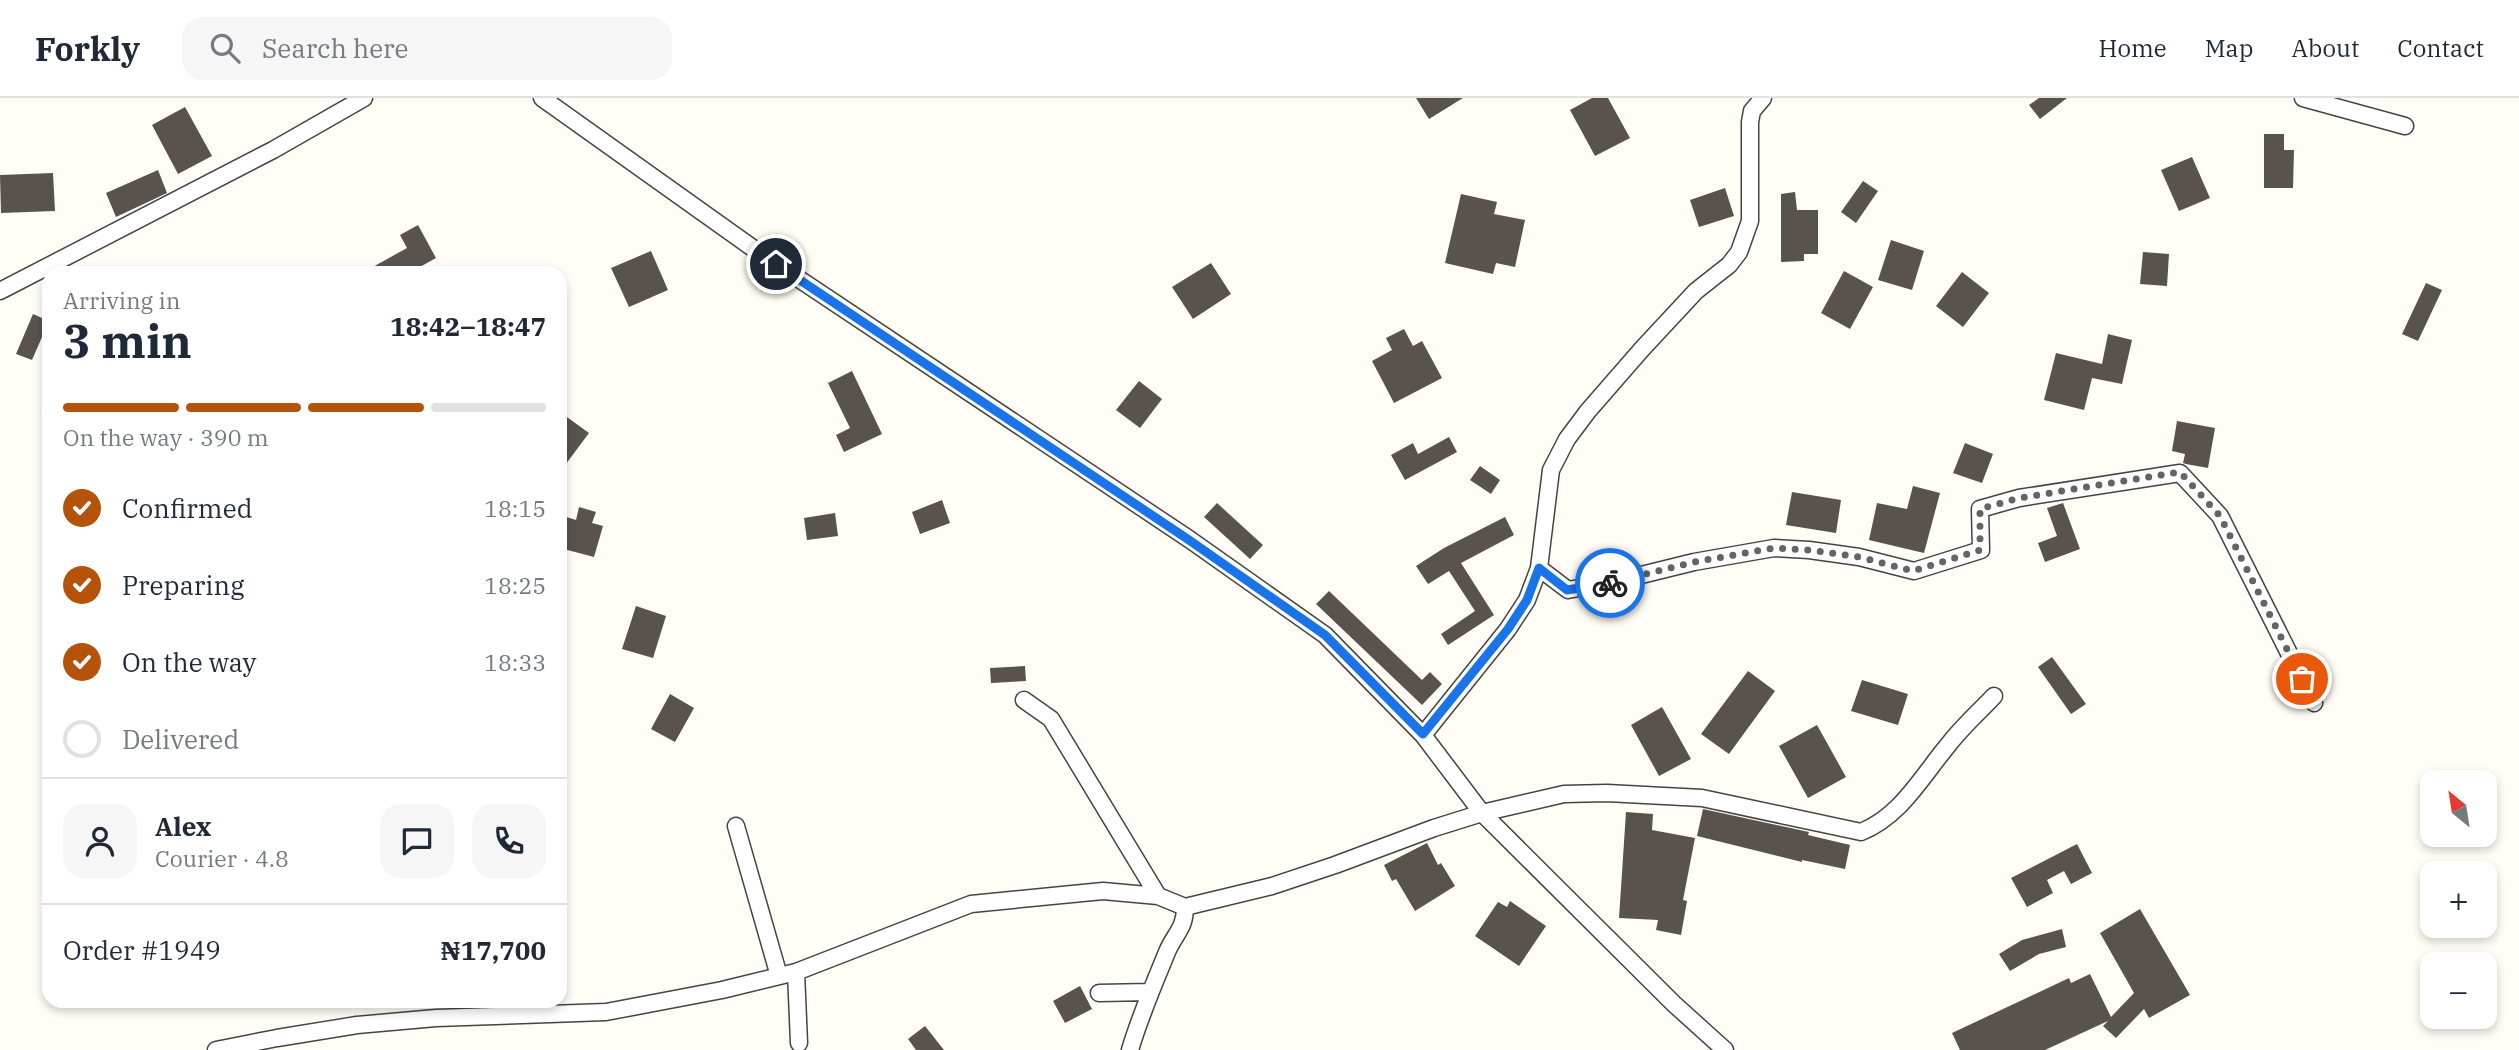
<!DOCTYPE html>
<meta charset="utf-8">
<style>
:root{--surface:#fff;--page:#f6f6f7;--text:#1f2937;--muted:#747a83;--line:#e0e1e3;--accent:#b45309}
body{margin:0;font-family:"IBM Plex Serif",serif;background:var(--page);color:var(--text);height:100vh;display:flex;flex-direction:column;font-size:26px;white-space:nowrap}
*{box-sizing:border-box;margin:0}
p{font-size:23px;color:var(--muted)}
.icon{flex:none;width:38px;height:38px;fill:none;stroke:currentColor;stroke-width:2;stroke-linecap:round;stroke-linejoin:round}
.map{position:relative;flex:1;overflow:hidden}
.panel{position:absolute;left:42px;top:168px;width:525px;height:742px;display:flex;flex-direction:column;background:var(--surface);border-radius:21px;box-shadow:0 4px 10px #0003}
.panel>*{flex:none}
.needle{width:46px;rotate:330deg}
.buttons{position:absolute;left:2420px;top:672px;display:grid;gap:14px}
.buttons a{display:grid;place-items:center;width:77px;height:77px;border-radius:14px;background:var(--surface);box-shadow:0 4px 10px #0003;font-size:35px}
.pin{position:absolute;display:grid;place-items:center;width:60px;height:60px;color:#fff;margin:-30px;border:4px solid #fff;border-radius:50%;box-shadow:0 2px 7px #0007}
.courier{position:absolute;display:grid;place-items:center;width:70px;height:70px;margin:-35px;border:5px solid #1a73e8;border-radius:50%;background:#fff;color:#222;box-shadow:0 2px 9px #0007}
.summary em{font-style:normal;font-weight:800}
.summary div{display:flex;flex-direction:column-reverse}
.summary{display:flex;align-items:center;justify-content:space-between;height:119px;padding:0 21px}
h1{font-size:46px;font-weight:800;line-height:52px}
.bar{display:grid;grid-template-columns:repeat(4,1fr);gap:10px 7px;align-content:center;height:84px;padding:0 21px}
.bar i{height:9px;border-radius:5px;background:var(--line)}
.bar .on{background:var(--accent)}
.bar p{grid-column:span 4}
.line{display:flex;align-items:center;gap:18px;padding:0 21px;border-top:2px solid var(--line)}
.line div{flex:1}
.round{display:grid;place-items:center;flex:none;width:74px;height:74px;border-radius:21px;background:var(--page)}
ol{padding:0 21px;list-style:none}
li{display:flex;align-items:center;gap:21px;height:77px}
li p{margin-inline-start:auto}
li .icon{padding:7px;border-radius:50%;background:var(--accent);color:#fff;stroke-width:4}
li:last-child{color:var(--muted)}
li i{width:38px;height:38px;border:4px solid var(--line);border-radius:50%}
header{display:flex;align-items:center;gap:42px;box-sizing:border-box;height:98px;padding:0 35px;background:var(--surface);border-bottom:2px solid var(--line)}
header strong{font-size:33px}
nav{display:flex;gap:38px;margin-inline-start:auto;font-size:24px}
.search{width:490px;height:63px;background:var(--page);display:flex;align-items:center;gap:18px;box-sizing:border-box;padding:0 24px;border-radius:21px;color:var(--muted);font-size:26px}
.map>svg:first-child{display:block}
.building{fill:#5a524d}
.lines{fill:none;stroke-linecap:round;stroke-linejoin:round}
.minor-casing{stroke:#444;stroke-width:19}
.minor{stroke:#fff;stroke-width:16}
.done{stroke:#646461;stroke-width:7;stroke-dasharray:0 12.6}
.route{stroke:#1a73e8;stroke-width:9}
</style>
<header>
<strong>Forkly</strong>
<div class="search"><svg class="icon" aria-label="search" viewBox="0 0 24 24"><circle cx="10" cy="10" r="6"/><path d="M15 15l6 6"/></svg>Search here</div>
<nav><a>Home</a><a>Map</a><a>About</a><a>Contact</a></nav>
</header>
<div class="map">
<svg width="2519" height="952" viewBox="0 0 2519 952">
<rect width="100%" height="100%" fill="#fffdf5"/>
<!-- building -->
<path class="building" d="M1416,0H1463L1429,21Z
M1592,0H1608L1630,40L1595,58L1570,12Z
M2039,0H2067L2040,21L2029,7Z
M185,9L212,58L178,76L152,27Z
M2264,36H2284V52H2294L2293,90H2264Z
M2192,59L2210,100L2179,113L2161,72Z
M158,72L167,95L116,119L106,95Z
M53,75L55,113L1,115L0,77Z
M1863,83L1878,93L1856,125L1841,114Z
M1725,90L1734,118L1699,129L1690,102Z
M1795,94L1797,112H1818V156H1804V163L1781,164V96Z
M1461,96L1497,104L1494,116L1525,122L1515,169L1496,165L1493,176L1445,165Z
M418,127L436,160L409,175H362L407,150L400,137Z
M1891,142L1924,153L1912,192L1878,182Z
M651,153L668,192L629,209L611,170Z
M2143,154L2169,156L2167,188L2140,186Z
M1211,165L1231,196L1193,221L1172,189Z
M1844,173L1873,189L1850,231L1821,215Z
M1962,174L1989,195L1963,229L1936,208Z
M2426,185L2442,192L2418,243L2402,236Z
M33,216L49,223L32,262L16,256Z
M1404,231L1413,248L1422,243L1442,280L1394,305L1372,263L1392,252L1386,240Z
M2108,236L2132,242L2122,286L2092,280L2084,312L2044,302L2056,255L2102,266Z
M852,273L882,336L844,354L836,337L850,330L828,285Z
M1139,283L1162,301L1140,330L1116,312Z
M560,314L589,335L560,374Z
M2177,323L2215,330L2208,370L2186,366L2183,365L2185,356L2172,353Z
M1449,339L1457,354L1405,382L1391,357L1413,345L1418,356Z
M1965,345L1993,356L1982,385L1953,375Z
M1480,368L1500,382L1491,396L1470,382Z
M1913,388L1940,395L1924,455L1869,442L1877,405L1907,411Z
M1792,394L1841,402L1836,435L1786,427Z
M942,402L950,425L920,436L912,414Z
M1217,405L1263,447L1250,461L1204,419Z
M2063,405L2080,451L2045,464L2038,445L2057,438L2047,410Z
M579,409L596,414L592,425L603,428L594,459L560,450V417L576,422Z
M835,415L838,438L807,442L804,420Z
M1505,419L1514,437L1461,465L1494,517L1448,547L1441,536L1475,513L1449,473L1428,486L1416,468L1444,450Z
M1329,493L1422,582L1430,574L1442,586L1422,607L1316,506Z
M636,508L666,518L653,560L622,551Z
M2052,559L2086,606L2071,616L2038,569Z
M1025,568L1026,583L991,585L990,570Z
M1748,573L1775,593L1729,656L1701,636Z
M1862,582L1908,596L1898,627L1851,613Z
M670,596L694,610L675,644L651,631Z
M1662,609L1691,661L1659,678L1631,627Z
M1817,627L1846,679L1808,700L1779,648Z
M1703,711L1809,734L1808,737L1850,747L1845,771L1802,762V764L1697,738Z
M1626,714L1653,716L1652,732L1695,740L1683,802L1687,803L1681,837L1656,832L1658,822L1619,820Z
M1427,745L1438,767L1441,765L1455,788L1415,813L1396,781L1392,783L1384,767Z
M2077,746L2092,775L2071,786L2064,773L2047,782L2053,795L2027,809L2011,780Z
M1510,803L1546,828L1519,868L1475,838L1498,804L1507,809Z
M2140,811L2190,897L2149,920L2144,911L2116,940L2103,928L2108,923L2045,952H1960L1952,935L2069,880L2071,885L2090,876L2111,919L2134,895L2100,835Z
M2062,831L2066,849L2039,856L2010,873L1999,856L2022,842Z
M1080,888L1092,911L1065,925L1053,903Z
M925,928L944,952H916L908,941Z"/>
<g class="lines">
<!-- minor casing -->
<g class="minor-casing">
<path id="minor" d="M542,0L754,151L1189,441L1325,537L1423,637L1482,715L1674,906L1725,952
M2303,0L2405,28
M0,193L273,52L364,0
M1539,470L1568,492L1621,482L1694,464L1774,450L1809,452L1859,459L1914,473L1981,452L1980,411L2019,400L2180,375L2220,418L2314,605
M1024,602L1051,621L1158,798
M1423,637L1508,531L1527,502L1539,470L1551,372L1567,341L1588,313L1642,251L1696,193L1729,167L1739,154L1750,123V24L1752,13L1763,0
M736,728L779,878
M796,874L799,945
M1099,895L1150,894
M216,952L277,940L357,927L436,920L606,914L722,892L796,874L971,806L1103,793L1158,798L1185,809
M1130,952C1140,918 1154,886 1167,854C1175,835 1185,831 1185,809L1272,788L1335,767L1434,730L1482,715L1564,696L1607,695L1702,700L1861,734C1901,718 1922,678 1949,646C1962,629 1979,614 1994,598"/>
</g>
<!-- minor -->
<use href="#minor" class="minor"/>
</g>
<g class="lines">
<!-- done -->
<path class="done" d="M1610,485L1694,464L1774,450L1809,452L1859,459L1913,473L1980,452V411L2019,400L2180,374L2220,418L2302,581"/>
<!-- route -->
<path class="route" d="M776,166L1189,442L1325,537L1423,636L1508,531L1527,502L1539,470L1567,492L1610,485"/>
</g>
</svg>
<div class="buttons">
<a><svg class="needle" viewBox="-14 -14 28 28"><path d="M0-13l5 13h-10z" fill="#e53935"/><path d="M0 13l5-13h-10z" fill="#747a83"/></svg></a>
<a>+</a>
<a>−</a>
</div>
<div class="pin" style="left:2302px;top:581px;background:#ea580c"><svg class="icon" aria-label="bag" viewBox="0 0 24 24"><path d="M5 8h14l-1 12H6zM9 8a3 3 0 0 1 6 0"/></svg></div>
<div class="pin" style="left:776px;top:166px;background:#1f2937"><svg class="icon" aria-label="home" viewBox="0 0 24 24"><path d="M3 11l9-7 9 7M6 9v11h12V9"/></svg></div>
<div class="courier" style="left:1610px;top:485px"><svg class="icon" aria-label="bike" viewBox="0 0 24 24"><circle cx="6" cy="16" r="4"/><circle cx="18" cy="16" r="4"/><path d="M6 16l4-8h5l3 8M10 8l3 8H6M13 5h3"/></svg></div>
<section class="panel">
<div class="summary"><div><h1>3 min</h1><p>Arriving in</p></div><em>18:42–18:47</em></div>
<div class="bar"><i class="on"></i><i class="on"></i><i class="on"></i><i></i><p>On the way · 390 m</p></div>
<ol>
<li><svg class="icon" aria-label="check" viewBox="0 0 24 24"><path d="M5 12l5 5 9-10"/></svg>Confirmed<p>18:15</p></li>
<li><svg class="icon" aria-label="check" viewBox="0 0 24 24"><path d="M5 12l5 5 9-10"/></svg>Preparing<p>18:25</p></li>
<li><svg class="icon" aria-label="check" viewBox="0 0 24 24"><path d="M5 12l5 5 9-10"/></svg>On the way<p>18:33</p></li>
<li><i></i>Delivered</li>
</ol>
<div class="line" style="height:126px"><a class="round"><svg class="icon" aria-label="person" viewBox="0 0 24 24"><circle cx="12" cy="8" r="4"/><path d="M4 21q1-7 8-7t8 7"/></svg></a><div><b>Alex</b><p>Courier · 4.8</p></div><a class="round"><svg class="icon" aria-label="chat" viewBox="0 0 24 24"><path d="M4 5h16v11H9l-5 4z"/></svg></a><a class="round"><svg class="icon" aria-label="phone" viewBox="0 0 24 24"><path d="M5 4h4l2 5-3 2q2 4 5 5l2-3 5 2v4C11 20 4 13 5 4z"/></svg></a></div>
<div class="line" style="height:91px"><div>Order #1949</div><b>₦17,700</b></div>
</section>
</div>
